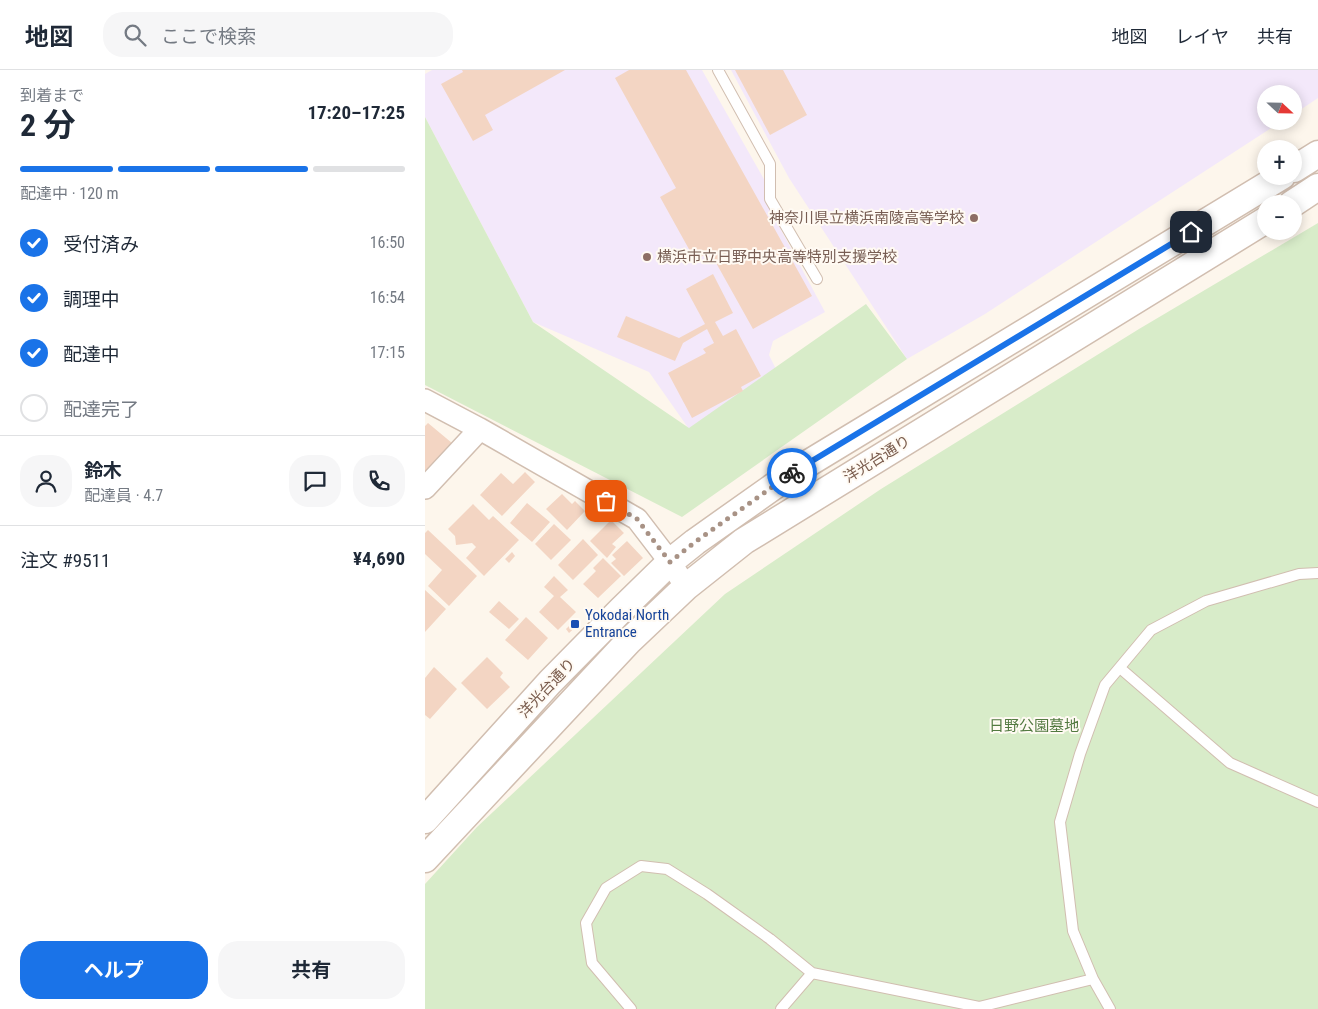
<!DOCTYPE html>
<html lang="ja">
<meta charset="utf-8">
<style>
:root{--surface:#fff;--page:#f6f6f7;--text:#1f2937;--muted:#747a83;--line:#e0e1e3;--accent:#1a73e8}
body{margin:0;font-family:"Roboto Condensed","Noto Sans JP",sans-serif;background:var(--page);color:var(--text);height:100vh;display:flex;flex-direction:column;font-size:19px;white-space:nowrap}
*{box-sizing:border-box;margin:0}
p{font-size:16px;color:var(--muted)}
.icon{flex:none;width:28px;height:28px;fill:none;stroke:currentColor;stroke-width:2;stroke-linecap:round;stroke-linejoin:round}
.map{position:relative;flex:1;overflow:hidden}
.panel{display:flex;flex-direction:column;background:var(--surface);width:425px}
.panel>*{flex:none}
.needle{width:32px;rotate:112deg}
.tools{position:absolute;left:832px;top:15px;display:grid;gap:10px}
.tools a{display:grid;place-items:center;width:45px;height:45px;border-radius:50%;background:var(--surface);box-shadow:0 2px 12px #0003;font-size:25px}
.pin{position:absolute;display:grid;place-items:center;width:42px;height:42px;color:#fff;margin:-21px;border-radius:10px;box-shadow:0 2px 8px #0006}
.courier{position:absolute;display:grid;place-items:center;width:50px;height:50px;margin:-25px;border:4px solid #1a73e8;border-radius:50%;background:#fff;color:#222;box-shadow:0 1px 6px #0007}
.summary em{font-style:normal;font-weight:700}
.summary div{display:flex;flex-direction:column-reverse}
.summary{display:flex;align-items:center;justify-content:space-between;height:85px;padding:0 20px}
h1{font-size:32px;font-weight:700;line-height:38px}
.bar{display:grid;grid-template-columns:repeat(4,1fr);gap:8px 5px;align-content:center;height:60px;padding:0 20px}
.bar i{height:6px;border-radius:4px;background:var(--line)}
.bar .active{background:var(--accent)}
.bar p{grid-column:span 4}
.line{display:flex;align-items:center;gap:12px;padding:0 20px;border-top:1px solid var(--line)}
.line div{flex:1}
.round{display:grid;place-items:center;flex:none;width:52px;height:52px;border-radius:20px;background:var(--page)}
ol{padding:0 20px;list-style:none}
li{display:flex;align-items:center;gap:15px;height:55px}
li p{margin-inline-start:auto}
li .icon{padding:5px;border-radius:50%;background:var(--accent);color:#fff;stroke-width:4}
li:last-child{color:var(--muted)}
li i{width:28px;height:28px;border:2px solid var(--line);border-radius:50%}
.primary-button{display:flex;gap:10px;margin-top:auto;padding:10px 20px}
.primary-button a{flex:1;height:58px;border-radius:20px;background:var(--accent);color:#fff;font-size:20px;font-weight:700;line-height:58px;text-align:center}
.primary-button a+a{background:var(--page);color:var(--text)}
header{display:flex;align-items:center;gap:30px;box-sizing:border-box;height:70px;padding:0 25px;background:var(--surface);border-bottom:1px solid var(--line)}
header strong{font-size:24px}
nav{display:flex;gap:28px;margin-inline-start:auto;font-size:18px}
.search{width:350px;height:45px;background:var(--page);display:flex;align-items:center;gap:12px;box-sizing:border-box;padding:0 18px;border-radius:20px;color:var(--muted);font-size:19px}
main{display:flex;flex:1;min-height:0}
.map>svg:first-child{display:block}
.education{fill:#f3e8fa}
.green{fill:#d8ecc9}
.building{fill:#f3d5c3}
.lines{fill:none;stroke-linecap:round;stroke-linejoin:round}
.service-casing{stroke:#d1beb0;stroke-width:12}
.minor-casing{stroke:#d1beb0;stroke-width:24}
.tertiary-casing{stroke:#d1beb0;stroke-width:29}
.service{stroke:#fff;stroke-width:10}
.minor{stroke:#fff;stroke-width:21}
.tertiary{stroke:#fff;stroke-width:26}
.done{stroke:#a89285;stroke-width:5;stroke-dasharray:0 9}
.route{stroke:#1a73e8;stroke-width:6}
.education-dot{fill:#8d6e63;stroke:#fffaf3;stroke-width:2}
.transit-dot{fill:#1a4fb4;stroke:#fffaf3;stroke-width:2}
.labels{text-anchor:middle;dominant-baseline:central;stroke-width:4;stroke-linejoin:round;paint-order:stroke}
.education-label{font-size:15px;fill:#785e54;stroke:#fffaf3;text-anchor:end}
.street-label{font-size:15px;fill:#7a5c4d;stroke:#fffaf3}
.transit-label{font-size:15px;fill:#164399;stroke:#fffaf3;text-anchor:start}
.park-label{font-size:15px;fill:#537a41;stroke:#fffaf3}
</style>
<header>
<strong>地図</strong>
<div class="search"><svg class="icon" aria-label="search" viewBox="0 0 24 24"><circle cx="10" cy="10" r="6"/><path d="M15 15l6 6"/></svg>ここで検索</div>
<nav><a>地図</a><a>レイヤ</a><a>共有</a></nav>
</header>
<main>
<section class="panel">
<div class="summary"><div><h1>2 分</h1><p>到着まで</p></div><em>17:20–17:25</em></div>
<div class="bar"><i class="active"></i><i class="active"></i><i class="active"></i><i></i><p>配達中 · 120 m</p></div>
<ol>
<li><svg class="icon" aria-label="check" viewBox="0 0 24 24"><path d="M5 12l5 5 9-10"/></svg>受付済み<p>16:50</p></li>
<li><svg class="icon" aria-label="check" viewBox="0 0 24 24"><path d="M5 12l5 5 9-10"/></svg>調理中<p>16:54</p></li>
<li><svg class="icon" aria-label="check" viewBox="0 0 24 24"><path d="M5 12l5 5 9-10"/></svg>配達中<p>17:15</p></li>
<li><i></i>配達完了</li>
</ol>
<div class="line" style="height:90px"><a class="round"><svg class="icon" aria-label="person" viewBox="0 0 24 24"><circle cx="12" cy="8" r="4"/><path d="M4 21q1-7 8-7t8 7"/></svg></a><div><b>鈴木</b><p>配達員 · 4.7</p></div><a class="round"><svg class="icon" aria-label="chat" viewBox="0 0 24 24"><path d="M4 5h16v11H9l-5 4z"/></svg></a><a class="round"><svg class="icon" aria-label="phone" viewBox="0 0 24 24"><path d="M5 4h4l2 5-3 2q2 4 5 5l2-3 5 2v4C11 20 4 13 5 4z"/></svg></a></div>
<div class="line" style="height:65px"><div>注文 #9511</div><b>¥4,690</b></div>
<div class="primary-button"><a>ヘルプ</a><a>共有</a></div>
</section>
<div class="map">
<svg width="893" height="939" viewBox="0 0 893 939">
<rect width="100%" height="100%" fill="#fdf6ec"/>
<!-- education -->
<path class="education" d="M7,0H277L340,111L341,132L400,242L348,271L344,285L351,299L264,359L224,302L108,252L0,47V4Z
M306,0H893V28L869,44V24H841V51H857L560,244L482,289L364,108Z"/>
<!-- green -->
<path class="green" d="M0,47L108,252L264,358L441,234L482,289L257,447L0,315Z
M893,153V939H0V814L52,757L300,524L456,419L714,259Z"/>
<!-- building -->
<path class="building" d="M37,0H140L60,45L68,60L48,71L16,14L38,2Z
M204,0H261L387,226L328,259L285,182L270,190L235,127L251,118L190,8Z
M310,0H358L382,45L345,65Z
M288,204L308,243L290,252L298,266L311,259L336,306L316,317L318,321L267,348L243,303L281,283L278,279L289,273L282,259L258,273L250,291L192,267L201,246L254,268L280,254L261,219Z
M3,353L27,373L0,403V356Z
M100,402L110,412L77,446L55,425L76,403L88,414Z
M137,424L147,434L150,431L160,441L142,460L121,439Z
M102,433L125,452L107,472L85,453Z
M48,434L64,450L68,446L94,470L59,506L41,488L51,477L47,473L31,475L30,466L23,459Z
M186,450L199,463L187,474L191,477L182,488L165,471Z
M129,454L146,470L126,490L110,474Z
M3,460L52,506L24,536L3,516L17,500L0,484V463Z
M158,469L173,485L148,510L133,495Z
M202,471L218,488L199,506L186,493L191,489L187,485Z
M87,482L90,486L84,493L80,489Z
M178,488L196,506L173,528L158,514L171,501L168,498Z
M129,506L143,520L135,527L151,542L133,560L114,542L129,526L119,517Z
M0,520L21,539L0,562Z
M74,531L94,549L84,559L64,542Z
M101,547L123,568L103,590L80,570Z
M150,550L154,554L144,563L141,559Z
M62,587L78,603L75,607L85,617L62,639L36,613Z
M9,597L32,619L5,649L0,645V608Z"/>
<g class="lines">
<!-- service casing -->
<g class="service-casing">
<path id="service" d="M293,0L345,94V129L392,209
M695,598L805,693L893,732
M206,939L167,893L161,853L181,818L216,796L242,799L282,824L345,869L387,903
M356,939L387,903L554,937L668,909
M685,939L668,909L648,861L635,752L655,684L680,615L726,560L781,531L874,504L893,503"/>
</g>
<!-- minor casing -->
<g class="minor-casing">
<path id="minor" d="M0,330L55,359L212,449L245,492L261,517
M0,418L55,359"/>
</g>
<!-- tertiary casing -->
<g class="tertiary-casing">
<path id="tertiary" d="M869,99L893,84
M867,134L893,117
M0,750L125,612L196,540L245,492L270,472L369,402L857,106
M0,789L203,572L261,517L319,471L841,150"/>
</g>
<!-- service -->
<use href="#service" class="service"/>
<!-- minor -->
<use href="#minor" class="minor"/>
<!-- tertiary -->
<use href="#tertiary" class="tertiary"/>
</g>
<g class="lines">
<!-- done -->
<path class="done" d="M181,431L212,449L245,492L270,472L367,403"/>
<!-- route -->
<path class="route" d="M367,403L766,162"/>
</g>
<!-- markers -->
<g class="education-dot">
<circle cx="549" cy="148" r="5"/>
<circle cx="222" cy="187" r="5"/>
</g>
<rect class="transit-dot" x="145" y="549" width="10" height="10" rx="2.5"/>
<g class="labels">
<!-- education labels -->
<g class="education-label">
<text x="539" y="148">神奈川県立横浜南陵高等学校</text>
<text x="232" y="187" text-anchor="start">横浜市立日野中央高等特別支援学校</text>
</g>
<!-- street labels -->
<g class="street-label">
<text transform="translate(452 389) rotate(-32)">洋光台通り</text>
<text transform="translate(122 618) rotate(-47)">洋光台通り</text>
</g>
<!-- transit labels -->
<g class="transit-label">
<text x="160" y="545">Yokodai North<tspan x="160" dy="17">Entrance</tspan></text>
</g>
<!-- park labels -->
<g class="park-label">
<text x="609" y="656">日野公園墓地</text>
</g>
</g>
</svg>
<div class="tools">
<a><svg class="needle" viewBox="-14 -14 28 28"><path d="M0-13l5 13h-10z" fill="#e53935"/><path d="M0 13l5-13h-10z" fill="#747a83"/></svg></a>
<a>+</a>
<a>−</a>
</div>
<div class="pin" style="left:181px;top:431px;background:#ea580c"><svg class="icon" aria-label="bag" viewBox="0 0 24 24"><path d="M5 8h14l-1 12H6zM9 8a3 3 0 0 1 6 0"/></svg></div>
<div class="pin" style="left:766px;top:162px;background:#1f2937"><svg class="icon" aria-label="home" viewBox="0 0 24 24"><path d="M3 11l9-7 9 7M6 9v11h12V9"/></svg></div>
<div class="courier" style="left:367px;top:403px"><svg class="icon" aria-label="bike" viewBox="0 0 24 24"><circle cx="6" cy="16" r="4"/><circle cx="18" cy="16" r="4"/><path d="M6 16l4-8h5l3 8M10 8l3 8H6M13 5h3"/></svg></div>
</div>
</main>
